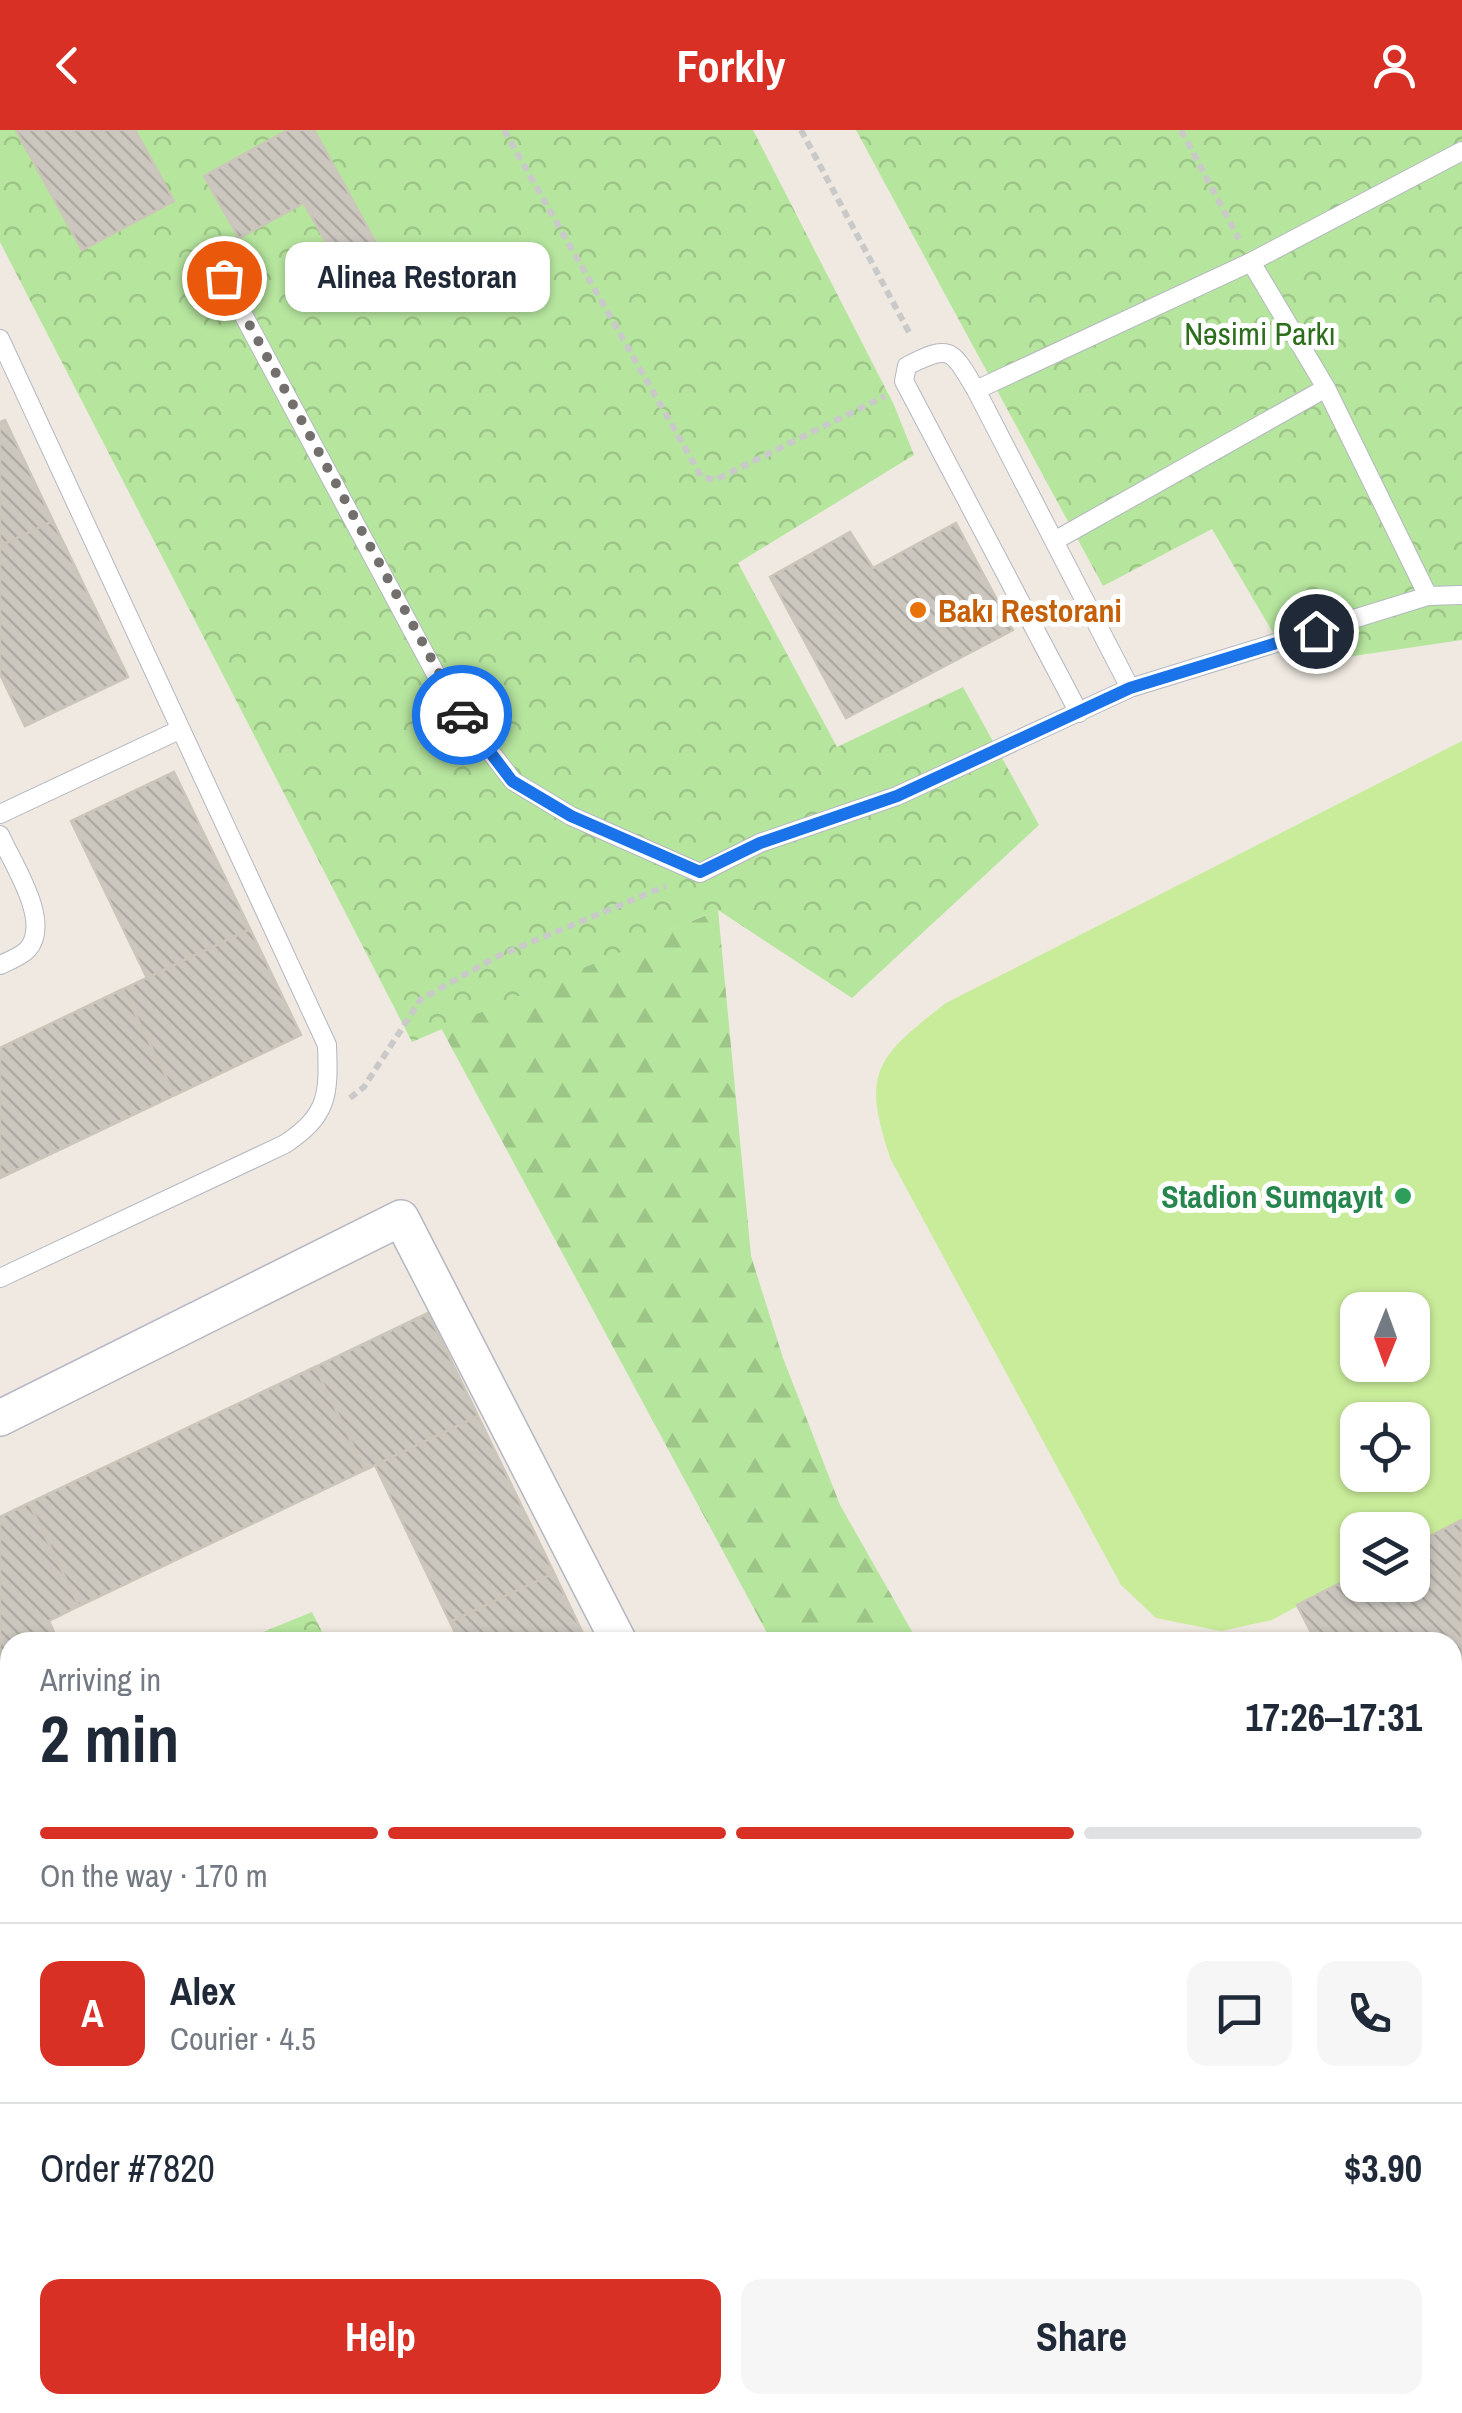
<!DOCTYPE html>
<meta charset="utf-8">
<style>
:root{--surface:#fff;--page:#f6f6f7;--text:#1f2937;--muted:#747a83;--line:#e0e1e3;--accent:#d93025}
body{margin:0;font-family:"Archivo Narrow",sans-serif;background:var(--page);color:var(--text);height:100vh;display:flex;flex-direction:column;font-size:38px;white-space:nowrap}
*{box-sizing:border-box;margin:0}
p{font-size:32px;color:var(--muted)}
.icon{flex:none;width:55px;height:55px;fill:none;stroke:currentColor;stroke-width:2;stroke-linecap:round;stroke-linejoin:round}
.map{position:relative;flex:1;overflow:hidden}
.sheet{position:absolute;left:0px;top:1502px;width:1462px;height:782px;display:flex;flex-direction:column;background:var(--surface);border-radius:30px 30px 0 0;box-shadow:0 2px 8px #0004}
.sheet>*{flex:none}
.needle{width:65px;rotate:181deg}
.tools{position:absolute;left:1340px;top:1162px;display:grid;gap:20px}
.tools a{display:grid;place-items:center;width:90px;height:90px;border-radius:20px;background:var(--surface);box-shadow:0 2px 8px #0004;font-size:50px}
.pin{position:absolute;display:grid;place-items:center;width:85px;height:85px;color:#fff;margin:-42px;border:5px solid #fff;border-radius:50%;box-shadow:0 2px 10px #0007}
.courier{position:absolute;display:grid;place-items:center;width:100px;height:100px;margin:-50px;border:8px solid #1a73e8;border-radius:50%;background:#fff;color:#222;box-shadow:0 2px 12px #0007}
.bubble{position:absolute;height:70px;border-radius:20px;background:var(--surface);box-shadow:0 2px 8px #0004;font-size:32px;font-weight:700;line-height:70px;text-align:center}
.summary em{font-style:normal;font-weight:700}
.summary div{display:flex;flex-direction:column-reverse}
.summary{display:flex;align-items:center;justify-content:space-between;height:170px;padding:0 40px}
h1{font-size:65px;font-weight:700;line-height:75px}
.bar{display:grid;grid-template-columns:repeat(4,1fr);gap:15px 10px;align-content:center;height:120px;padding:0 40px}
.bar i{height:12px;border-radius:8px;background:var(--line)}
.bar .on{background:var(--accent)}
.bar p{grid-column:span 4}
.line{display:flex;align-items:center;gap:25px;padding:0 40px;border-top:2px solid var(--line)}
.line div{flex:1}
.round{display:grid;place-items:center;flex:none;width:105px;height:105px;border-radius:20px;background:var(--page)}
.cta{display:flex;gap:20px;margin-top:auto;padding:20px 40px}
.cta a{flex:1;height:115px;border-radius:20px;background:var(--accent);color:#fff;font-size:40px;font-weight:700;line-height:115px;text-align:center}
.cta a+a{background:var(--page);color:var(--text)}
header{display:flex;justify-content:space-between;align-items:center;height:130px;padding:0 40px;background:var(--accent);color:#fff;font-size:45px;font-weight:700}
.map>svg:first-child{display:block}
.forest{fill:url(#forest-firs)}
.park{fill:url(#park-crowns)}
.pitch{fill:#c9ec9a;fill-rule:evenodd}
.building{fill:url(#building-back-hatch);stroke:#cbc5ba;stroke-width:2.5}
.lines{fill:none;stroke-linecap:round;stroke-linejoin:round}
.service-casing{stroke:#b4b7c1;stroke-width:20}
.minor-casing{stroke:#b4b7c1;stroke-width:38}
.tertiary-casing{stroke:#b4b7c1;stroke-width:48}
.path{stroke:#c9c9c9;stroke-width:6;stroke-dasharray:8 5;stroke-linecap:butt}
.service{stroke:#fff;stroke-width:18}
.minor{stroke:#fff;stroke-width:35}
.tertiary{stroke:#fff;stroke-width:45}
.done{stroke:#726f6d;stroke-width:10;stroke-dasharray:0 18}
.route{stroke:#1a73e8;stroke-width:12}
.food-dot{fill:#e8710a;stroke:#fff;stroke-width:4}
.leisure-dot{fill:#2e9e5b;stroke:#fff;stroke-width:4}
.labels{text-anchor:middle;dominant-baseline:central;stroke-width:10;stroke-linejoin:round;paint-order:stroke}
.park-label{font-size:32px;fill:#2c6e1b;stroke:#fff}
.food-label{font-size:32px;font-weight:bold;fill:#c56008;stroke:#fff;text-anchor:start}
.leisure-label{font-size:32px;font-weight:bold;fill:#27864d;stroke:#fff;text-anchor:end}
</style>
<header><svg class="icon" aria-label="back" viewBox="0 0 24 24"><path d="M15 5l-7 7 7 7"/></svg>Forkly<svg class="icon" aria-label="person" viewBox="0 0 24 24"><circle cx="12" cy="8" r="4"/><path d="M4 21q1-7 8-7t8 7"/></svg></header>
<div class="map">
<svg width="1462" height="2283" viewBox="0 0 1462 2283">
<defs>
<pattern id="forest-firs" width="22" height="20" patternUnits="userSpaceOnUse" patternTransform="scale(2.5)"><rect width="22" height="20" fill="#b6e59e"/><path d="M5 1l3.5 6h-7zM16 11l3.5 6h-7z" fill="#9dc588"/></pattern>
<pattern id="park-crowns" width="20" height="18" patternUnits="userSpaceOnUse" patternTransform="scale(2.5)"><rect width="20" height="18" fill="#b6e59e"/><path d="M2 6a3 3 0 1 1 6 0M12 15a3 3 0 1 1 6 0" fill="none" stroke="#9dc588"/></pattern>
<pattern id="building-back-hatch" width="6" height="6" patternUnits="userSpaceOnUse" patternTransform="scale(2.5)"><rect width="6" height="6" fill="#cbc7bf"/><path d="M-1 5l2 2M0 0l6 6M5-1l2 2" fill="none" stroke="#afaba4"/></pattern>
</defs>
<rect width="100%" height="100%" fill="#efe9e1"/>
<!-- forest -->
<path class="forest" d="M718,780L751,1126L783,1228L840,1375L918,1512H772L441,898Z
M1457,1731L1462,1745V1943L1453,1949L1452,1733Z"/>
<!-- park -->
<path class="park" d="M0,0H753L894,275L914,325L738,433L837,617L963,557L1039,695L852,868L718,780L412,912L0,112Z
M856,0H1462V510L1292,535L1212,399L1103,456Z
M312,1482L327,1512H239Z
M0,2164L10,2185V2275H53L57,2283H0Z"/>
<!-- pitch -->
<path class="pitch" d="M1462,611V1390L1413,1415L1412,1400H1358L1357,1444L1272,1490L1221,1501L1156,1488L1121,1455L891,1030C861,943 875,928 946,873ZM1358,1180H1412V1235H1358ZM1358,1290H1412V1345H1358Z
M1453,2033L1462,2051V2283H1102L1098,2275H1452Z"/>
<!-- building -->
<path class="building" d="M16,0H135L174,71L82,120Z
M288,0H314L381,122L343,143L304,73L239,108L204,46Z
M5,290L53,391L0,416V292Z
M53,391L128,547L25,596L0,544V416Z
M956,393L1013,500L846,588L770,447L850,402L873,438Z
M174,642L250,799L147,848L71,691Z
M250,799L301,905L175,965L123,859Z
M123,859L175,965L0,1048V918Z
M428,1183L478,1286L365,1340L315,1237Z
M315,1237L365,1340L79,1476L29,1373Z
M478,1286L554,1443L450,1492L375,1335Z
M29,1373L79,1476L49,1491L56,1507L46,1512H10V1530L0,1535V1387Z
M1462,1390V1537L1452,1541V1512H1316L1297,1475L1358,1444V1455H1412V1415Z
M554,1443L587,1512H460L450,1492Z
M10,1530V1679L0,1659V1535Z
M297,2275H381L364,2283H301Z"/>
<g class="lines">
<!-- service casing -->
<g class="service-casing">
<path id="service" d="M1251,132L1462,21
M223,147L448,567L513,651L571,686L700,743L760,713L897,666L1130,558L1428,466L1462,465
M0,209L327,915C329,966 328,985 285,1014L0,1148
M976,260L1251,132L1326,258L1428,466
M1056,410L1326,258
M1079,583L904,251L907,236C951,213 952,220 976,260L1130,558
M0,684L179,600
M0,705C12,733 52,791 28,819C22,826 9,831 0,835
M1452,1971L1462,1965"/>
</g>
<!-- minor casing -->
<g class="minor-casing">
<path id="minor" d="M0,1288L401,1088L619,1512
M468,2283L484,2275"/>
</g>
<!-- tertiary casing -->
<g class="tertiary-casing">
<path id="tertiary" d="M0,1886L10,1908
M0,2009L10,2030
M126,2275L129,2283
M181,2275L184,2283"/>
</g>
<!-- path -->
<path class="path" d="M504,0L701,346L715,350L885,266
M801,0L911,206
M1181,0L1239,109
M350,968L364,957L421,869L498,826L666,756
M0,2223L10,2244
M25,2275L29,2283"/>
<!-- service -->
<use href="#service" class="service"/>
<!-- minor -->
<use href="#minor" class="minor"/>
<!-- tertiary -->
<use href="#tertiary" class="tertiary"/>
</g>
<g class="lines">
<!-- done -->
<path class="done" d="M224,148L462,585"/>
<!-- route -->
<path class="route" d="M462,585L512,651L571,686L700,742L760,713L897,666L1130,558L1316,501"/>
</g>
<!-- markers -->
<circle class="food-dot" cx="918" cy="480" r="10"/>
<circle class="leisure-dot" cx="1403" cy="1066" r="10"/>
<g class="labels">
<!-- park labels -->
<g class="park-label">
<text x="1260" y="203">Nəsimi Parkı</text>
</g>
<!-- food labels -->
<g class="food-label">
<text x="938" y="480">Bakı Restorani</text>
</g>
<!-- leisure labels -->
<g class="leisure-label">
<text x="1383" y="1066">Stadion Sumqayıt</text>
</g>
</g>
</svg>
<div class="tools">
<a><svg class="needle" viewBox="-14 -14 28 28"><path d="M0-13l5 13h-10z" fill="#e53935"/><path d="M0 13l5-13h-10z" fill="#747a83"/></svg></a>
<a><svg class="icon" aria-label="locate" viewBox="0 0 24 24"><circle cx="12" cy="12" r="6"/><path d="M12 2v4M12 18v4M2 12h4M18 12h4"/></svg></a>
<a><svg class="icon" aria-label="layers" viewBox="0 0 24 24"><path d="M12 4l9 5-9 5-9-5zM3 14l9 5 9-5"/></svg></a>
</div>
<div class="pin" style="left:224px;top:148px;background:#ea580c"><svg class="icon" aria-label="bag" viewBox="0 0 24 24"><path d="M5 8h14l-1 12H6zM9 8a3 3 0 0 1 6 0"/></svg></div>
<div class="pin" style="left:1316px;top:501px;background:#1f2937"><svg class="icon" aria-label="home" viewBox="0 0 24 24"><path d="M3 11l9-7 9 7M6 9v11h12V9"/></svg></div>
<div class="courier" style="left:462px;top:585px"><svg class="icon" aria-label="car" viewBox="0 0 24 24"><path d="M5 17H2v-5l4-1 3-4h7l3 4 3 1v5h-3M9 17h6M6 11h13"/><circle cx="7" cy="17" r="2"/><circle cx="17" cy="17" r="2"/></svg></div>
<div class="bubble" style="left:285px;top:112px;width:265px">Alinea Restoran</div>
<section class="sheet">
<div class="summary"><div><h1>2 min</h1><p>Arriving in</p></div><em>17:26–17:31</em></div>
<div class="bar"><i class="on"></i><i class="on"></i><i class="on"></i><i></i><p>On the way · 170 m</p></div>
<div class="line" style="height:180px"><b class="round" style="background:var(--accent);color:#fff">A</b><div><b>Alex</b><p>Courier · 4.5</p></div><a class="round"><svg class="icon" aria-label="chat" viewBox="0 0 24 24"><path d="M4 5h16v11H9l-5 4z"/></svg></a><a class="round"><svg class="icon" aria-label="phone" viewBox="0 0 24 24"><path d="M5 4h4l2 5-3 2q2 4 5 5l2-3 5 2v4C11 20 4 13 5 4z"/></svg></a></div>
<div class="line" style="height:130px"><div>Order #7820</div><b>$3.90</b></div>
<div class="cta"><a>Help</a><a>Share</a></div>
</section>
</div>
